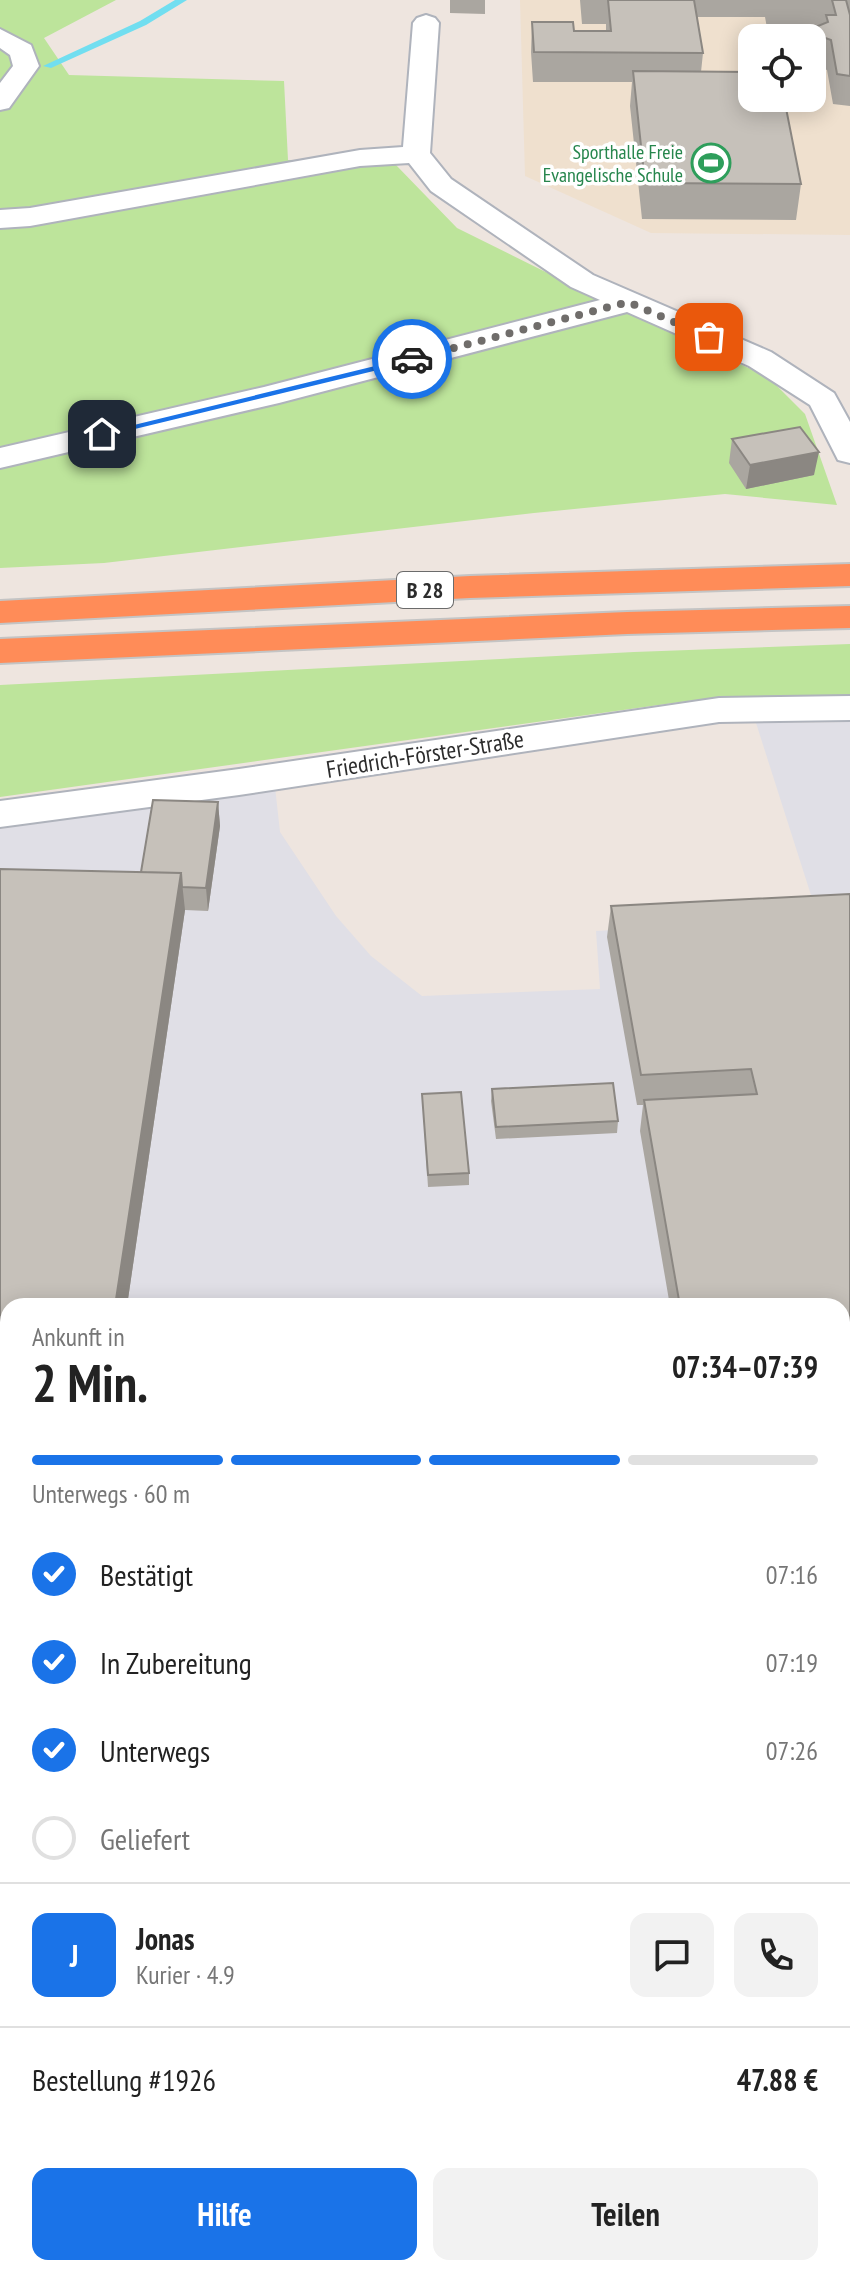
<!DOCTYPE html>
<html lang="de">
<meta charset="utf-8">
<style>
:root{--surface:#fff;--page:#f2f2f2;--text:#222;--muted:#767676;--line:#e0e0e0;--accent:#1a73e8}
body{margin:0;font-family:"PT Sans Narrow",sans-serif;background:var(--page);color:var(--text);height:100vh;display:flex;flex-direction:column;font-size:30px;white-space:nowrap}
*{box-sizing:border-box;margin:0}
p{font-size:26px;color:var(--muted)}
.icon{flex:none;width:44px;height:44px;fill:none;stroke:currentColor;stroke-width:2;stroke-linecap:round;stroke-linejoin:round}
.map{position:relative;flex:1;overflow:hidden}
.panel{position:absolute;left:0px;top:1298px;width:850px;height:978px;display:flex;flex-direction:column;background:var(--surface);border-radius:24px 24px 0 0;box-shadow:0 4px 20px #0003}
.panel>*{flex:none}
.buttons{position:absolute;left:738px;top:24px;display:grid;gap:16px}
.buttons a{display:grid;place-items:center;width:88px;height:88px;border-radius:16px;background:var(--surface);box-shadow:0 4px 20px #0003;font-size:40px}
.pin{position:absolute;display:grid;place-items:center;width:68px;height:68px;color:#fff;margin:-34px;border-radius:16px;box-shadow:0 4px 12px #0006}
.courier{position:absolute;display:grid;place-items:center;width:80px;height:80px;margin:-40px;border:6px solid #1a73e8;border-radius:50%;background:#fff;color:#222;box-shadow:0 2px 10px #0007}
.headline em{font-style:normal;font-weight:700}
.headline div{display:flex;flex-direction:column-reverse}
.headline{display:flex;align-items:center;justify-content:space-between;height:136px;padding:0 32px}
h1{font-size:52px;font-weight:700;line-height:60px}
.bar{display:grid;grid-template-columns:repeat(4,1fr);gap:12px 8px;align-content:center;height:96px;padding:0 32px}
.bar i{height:10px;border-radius:6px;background:var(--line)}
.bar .selected{background:var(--accent)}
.bar p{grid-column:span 4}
.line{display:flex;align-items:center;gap:20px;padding:0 32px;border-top:2px solid var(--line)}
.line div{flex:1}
.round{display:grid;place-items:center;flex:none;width:84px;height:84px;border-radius:16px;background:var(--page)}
ol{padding:0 32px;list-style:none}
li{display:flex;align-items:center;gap:24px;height:88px}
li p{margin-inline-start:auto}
li .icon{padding:8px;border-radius:50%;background:var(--accent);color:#fff;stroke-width:4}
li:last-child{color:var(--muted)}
li i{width:44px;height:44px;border:4px solid var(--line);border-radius:50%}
.cta{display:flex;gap:16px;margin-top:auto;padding:16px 32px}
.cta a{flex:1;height:92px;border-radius:16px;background:var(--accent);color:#fff;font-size:32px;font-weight:700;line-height:92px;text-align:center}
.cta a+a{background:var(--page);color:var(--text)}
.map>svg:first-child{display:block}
.industrial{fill:#e0dfe6;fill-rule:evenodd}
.education{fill:#efe0ce;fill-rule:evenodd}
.green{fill:#bde49b}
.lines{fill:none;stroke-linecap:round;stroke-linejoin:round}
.stream{fill:#71def0;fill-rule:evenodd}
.minor-casing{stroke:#afb3bc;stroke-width:4}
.highway-casing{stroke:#c4c4c4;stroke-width:4}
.minor{fill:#fff;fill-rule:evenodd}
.highway{fill:#ff8c58;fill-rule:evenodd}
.wall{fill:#aaa6a0}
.shaded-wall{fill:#8b8782}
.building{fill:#c6c1ba;stroke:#8b8782;stroke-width:2}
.route{fill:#1a73e8}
.done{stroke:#706d6b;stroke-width:8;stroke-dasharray:0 14.4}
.labels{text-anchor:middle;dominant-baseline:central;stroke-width:7;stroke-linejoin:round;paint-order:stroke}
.far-leisure-label{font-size:20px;fill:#27864d;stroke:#fff;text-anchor:end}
.shield{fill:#fff;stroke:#6b6b6b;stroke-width:2}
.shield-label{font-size:22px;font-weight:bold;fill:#2c2c2c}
.street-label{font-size:24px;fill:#2c2c2c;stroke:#fff}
</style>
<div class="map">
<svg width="850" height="2275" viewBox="0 0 850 2275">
<rect width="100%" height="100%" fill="#eee5df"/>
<!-- industrial -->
<path class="industrial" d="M850,722V2275H0V829L275,787L280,832L336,916L371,956L422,996L600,989L596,931L818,917L756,723ZM8,1306H842V2268H8Z"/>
<!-- education -->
<path class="education" d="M520,0H850V235L651,233L525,176ZM752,38H812V98H752Z"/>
<!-- green -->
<path class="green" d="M0,0H116L44,38L69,75L284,81L288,160L396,165L457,228L590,294L768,377L805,414L837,505L725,494L534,513L104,563L0,568Z
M850,644V698L695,700L0,797V685L634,652Z"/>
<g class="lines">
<!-- stream -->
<path class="stream" d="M175,0H187L146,25L51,68L43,66L140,21Z"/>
<!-- minor casing -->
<g class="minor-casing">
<path id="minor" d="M426,15L435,18L439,23L430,153L451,179L593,275L771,352L834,393L850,422V463L838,460L810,405L749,366L627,312L279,403L0,468V448L264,387L600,300L571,287L431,191L409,163L360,166L30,226L0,228V210L30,208L360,150L403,147L413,23L417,18Z
M0,29L31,45L39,66L9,108L0,110V83L13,66L10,55L0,48Z
M850,696V720L719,722L239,795L0,827V801L239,769L719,698Z
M842,1557H850V1605H842Z
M0,1575H8V1623H0Z"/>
</g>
<!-- highway casing -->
<g class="highway-casing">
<path id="highway" d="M850,564V586L470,598L0,623V601L470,576Z
M850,606V628L627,634L0,663V639L627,612Z"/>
</g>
<!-- minor -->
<use href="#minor" class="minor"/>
<!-- highway -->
<use href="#highway" class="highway"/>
</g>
<!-- wall -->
<path class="wall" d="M450,0H485V14L450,13Z
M580,0H850V106L833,104L827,70L812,64V38L813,28H767L765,17H697L703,53L701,72L801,184L796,220L642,219L630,106L632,82H533L531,52L532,22L574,31H606V24H582Z
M732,439L814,475L746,489L729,463Z
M218,802L220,826L208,911L185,910L127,1306H8V1490H0V869L141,872Z
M850,894V1440H842V1306H670L640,1131L643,1105H637L607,937L611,906Z
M492,1089L618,1121L617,1133L496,1139L491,1101Z
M422,1094L469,1173V1185L428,1187Z"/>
<!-- shaded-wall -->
<path class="shaded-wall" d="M819,452L814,475L746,489L750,465Z
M218,802L220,826L208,911L206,888Z
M181,873L185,910L127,1306H115Z"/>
<!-- building -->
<path class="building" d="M608,0H694L703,53L534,52L532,22H573L574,31H611Z
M832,0H846L850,15V76L837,74L831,40L817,35L813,28L828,22L826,15H836Z
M633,71L752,72V98H784L801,184L645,183Z
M800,427L819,452L750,465L732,439Z
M153,800L218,802L206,888L182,887L181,873L141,872Z
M0,869L181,873L115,1306H8V1400H0Z
M850,894V1413H842V1306H680L644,1100L757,1094L751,1069L641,1075L611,906Z
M613,1083L618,1121L496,1127L492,1089Z
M461,1092L469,1173L428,1175L422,1094Z
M0,1412H8V1470H0Z
M842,1850H850V2275H0V1875H8V2268H842Z"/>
<!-- route -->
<path class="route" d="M412,357L415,361L102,437L97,434Z"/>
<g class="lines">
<!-- done -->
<path class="done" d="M412,359L628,302L709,337"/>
</g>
<!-- icons -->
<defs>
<g id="stadium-ring" transform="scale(2)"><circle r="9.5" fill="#fff" stroke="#2e9e5b" stroke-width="1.5"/><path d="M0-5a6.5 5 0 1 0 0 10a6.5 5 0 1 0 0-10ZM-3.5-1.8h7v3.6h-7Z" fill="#2e9e5b"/></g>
</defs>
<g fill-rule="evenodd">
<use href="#stadium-ring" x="711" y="163"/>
</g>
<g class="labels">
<!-- far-leisure labels -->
<g class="far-leisure-label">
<text x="683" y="152">Sporthalle Freie<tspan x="683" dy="23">Evangelische Schule</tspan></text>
</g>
<!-- shield labels -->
<rect class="shield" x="397" y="572" width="56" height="36" rx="6"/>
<g class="shield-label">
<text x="425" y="590">B 28</text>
</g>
<!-- street labels -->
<g class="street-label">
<text transform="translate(425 754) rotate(-9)">Friedrich-Förster-Straße</text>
</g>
</g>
</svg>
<div class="buttons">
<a><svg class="icon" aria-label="locate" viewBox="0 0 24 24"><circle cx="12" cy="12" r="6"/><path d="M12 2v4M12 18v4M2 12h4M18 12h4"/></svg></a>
</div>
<div class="pin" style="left:709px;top:337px;background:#ea580c"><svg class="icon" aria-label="bag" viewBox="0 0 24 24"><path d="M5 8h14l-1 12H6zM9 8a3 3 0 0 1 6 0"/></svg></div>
<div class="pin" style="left:102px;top:434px;background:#1f2937"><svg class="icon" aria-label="home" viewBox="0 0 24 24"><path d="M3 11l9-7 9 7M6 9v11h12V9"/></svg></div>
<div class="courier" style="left:412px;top:359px"><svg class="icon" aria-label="car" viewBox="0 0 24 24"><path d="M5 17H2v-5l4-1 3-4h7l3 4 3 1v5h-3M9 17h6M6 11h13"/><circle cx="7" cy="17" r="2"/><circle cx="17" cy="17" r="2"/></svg></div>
<section class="panel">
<div class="headline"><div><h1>2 Min.</h1><p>Ankunft in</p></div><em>07:34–07:39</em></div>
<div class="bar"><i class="selected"></i><i class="selected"></i><i class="selected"></i><i></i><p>Unterwegs · 60 m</p></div>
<ol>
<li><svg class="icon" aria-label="check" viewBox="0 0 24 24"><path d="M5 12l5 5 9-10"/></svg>Bestätigt<p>07:16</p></li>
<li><svg class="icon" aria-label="check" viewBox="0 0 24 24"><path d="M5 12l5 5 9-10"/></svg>In Zubereitung<p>07:19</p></li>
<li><svg class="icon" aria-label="check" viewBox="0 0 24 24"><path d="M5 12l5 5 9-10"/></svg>Unterwegs<p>07:26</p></li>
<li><i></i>Geliefert</li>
</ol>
<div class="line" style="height:144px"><b class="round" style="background:var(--accent);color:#fff">J</b><div><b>Jonas</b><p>Kurier · 4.9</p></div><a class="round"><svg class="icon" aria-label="chat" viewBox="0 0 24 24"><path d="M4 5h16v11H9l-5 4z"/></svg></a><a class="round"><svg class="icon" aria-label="phone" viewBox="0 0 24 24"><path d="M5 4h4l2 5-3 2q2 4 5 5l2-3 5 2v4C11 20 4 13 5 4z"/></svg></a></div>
<div class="line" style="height:104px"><div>Bestellung #1926</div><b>47.88 €</b></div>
<div class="cta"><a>Hilfe</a><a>Teilen</a></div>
</section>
</div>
